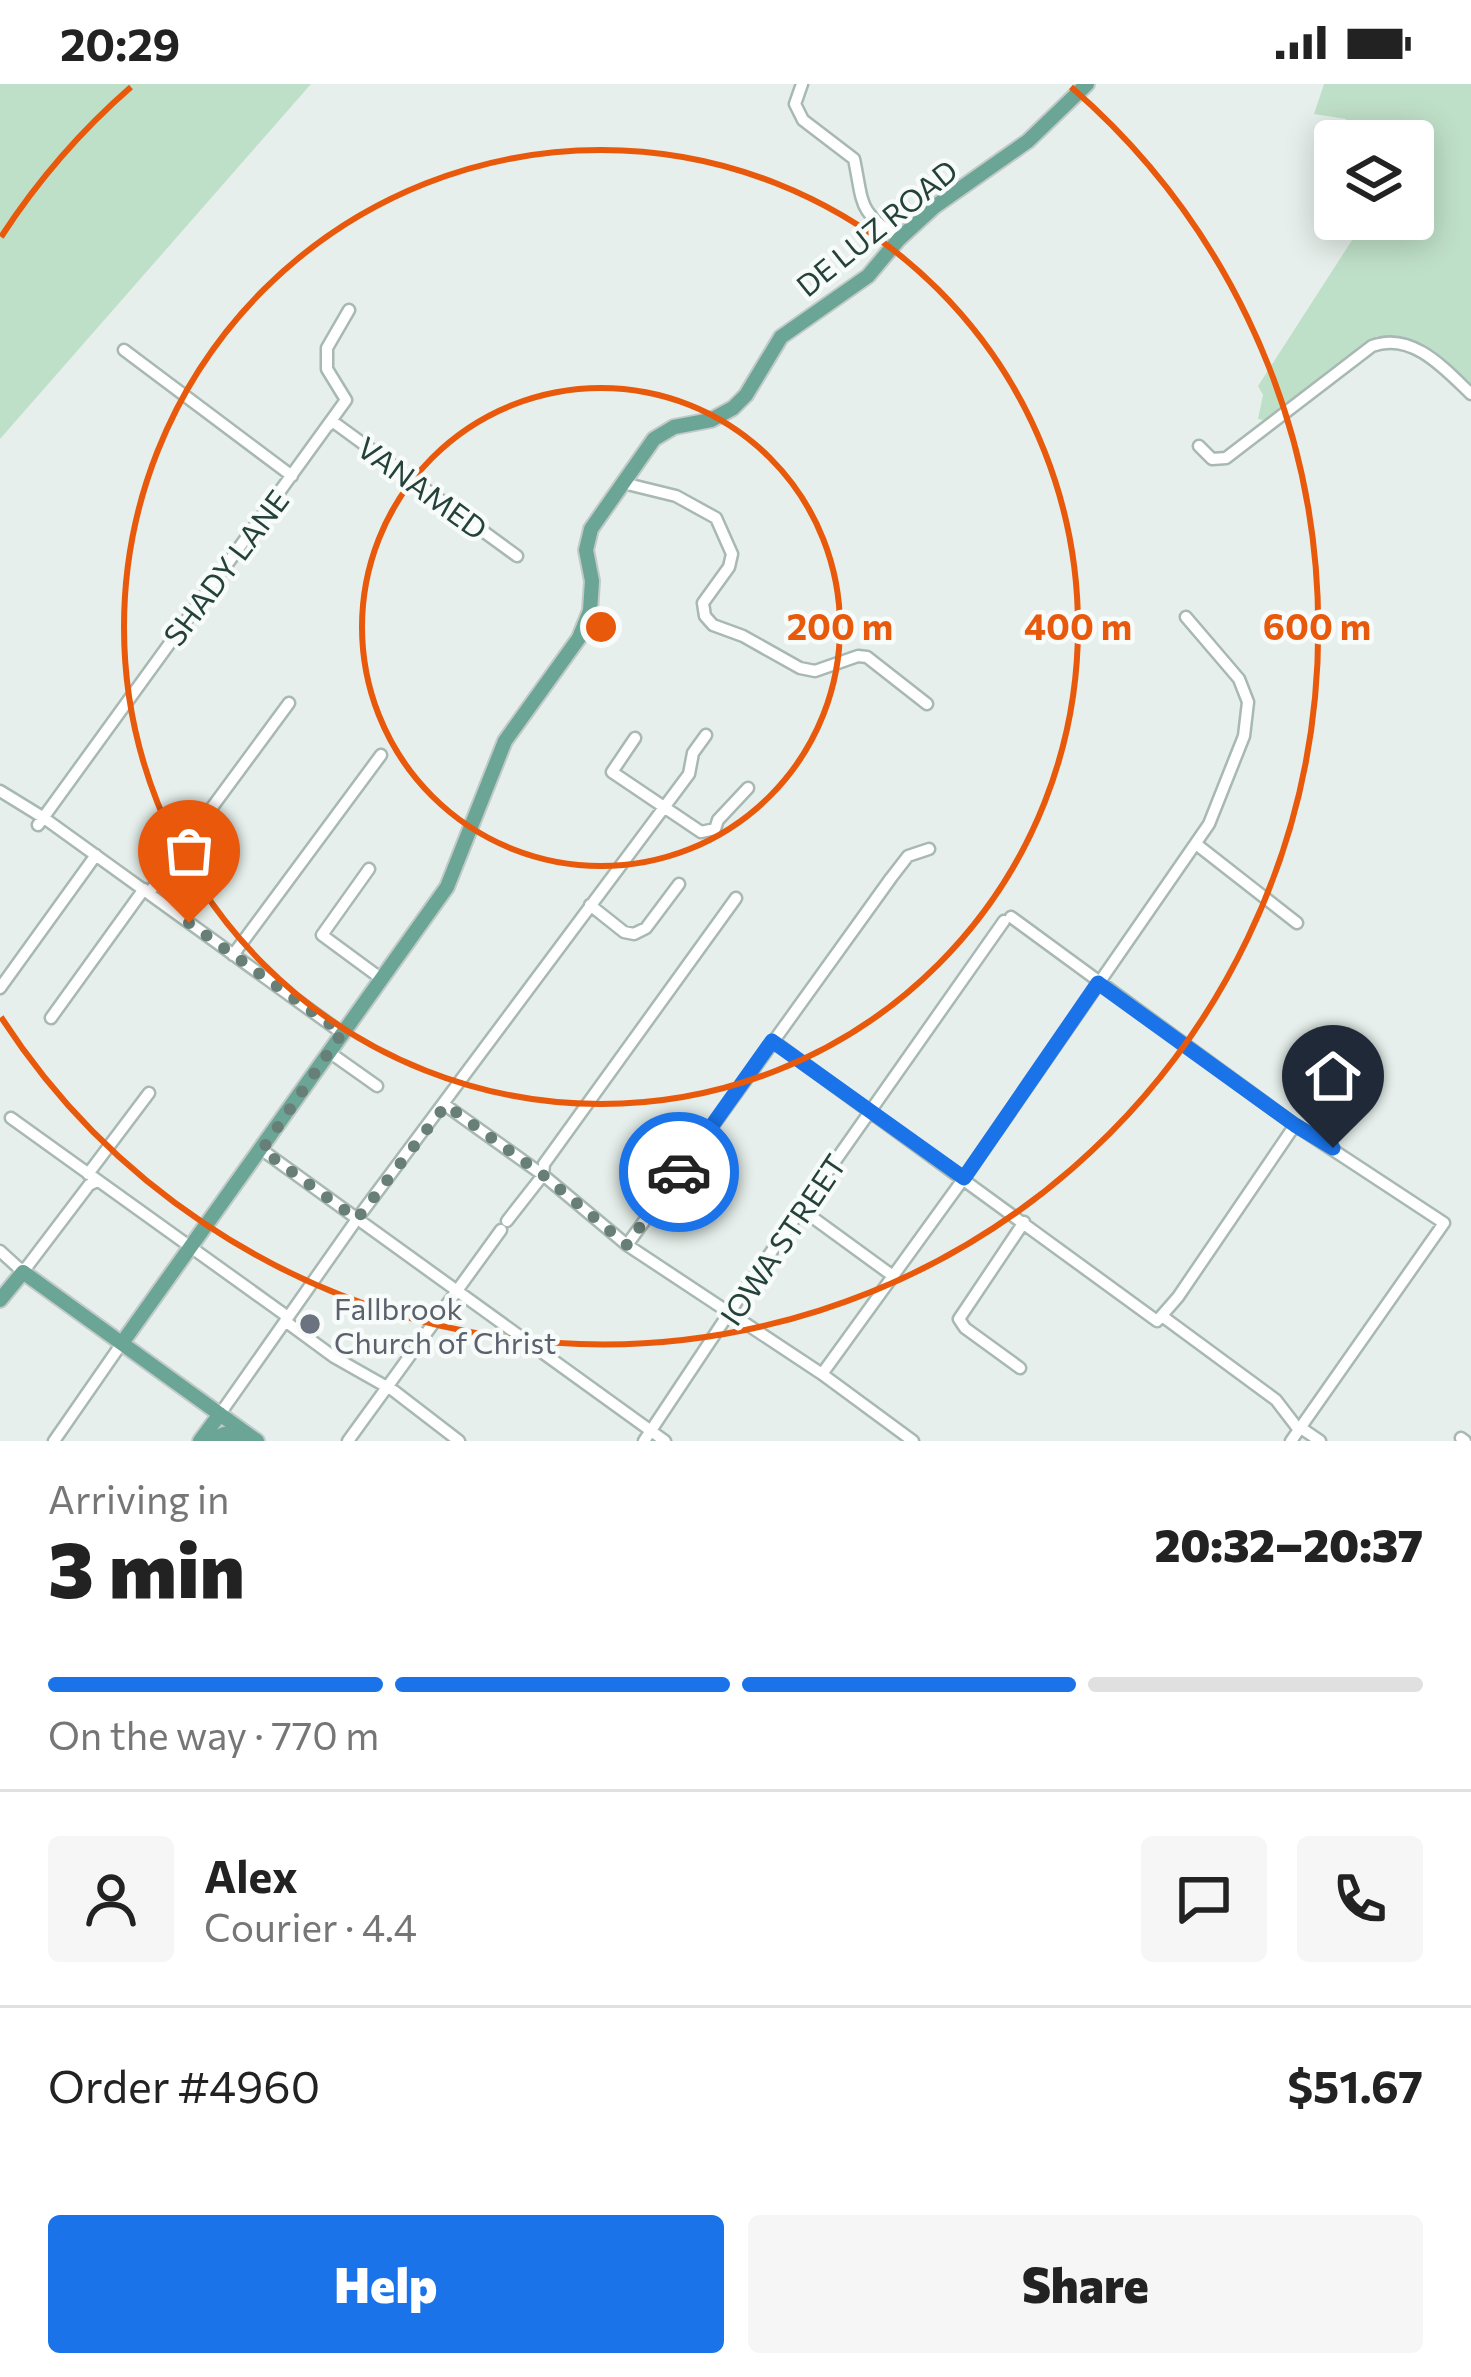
<!DOCTYPE html>
<meta charset="utf-8">
<style>
:root{--surface:#fff;--page:#f6f6f6;--text:#222;--muted:#767676;--line:#e0e0e0;--accent:#1a73e8}
body{margin:0;font-family:Commissioner,sans-serif;background:var(--page);color:var(--text);height:100vh;display:flex;flex-direction:column;font-size:45px;white-space:nowrap}
*{box-sizing:border-box;margin:0}
p{font-size:39px;color:var(--muted)}
.icon{flex:none;width:66px;height:66px;fill:none;stroke:currentColor;stroke-width:2;stroke-linecap:round;stroke-linejoin:round}
.map{position:relative;height:1357px;overflow:hidden}
.drawer{display:flex;flex-direction:column;background:var(--surface);flex:1}
.drawer>*{flex:none}
.controls{position:absolute;left:1314px;top:36px;display:grid;gap:24px}
.controls a{display:grid;place-items:center;width:120px;height:120px;border-radius:12px;background:var(--surface);box-shadow:0 6px 30px #0003;font-size:60px}
.pin{position:absolute;display:grid;place-items:center;width:102px;height:102px;color:#fff;margin:-123px -51px;border-radius:50% 50% 50% 0;rotate:-45deg;box-shadow:0 0 12px #0007}
.pin .icon{rotate:45deg}
.courier{position:absolute;display:grid;place-items:center;width:120px;height:120px;margin:-60px;border:9px solid #1a73e8;border-radius:50%;background:#fff;color:#222;box-shadow:0 3px 15px #0007}
.summary em{font-style:normal;font-weight:800}
.summary div{display:flex;flex-direction:column-reverse}
.summary{display:flex;align-items:center;justify-content:space-between;height:204px;padding:0 48px}
h1{font-size:78px;font-weight:800;line-height:90px}
.bar{display:grid;grid-template-columns:repeat(4,1fr);gap:18px 12px;align-content:center;height:144px;padding:0 48px}
.bar i{height:15px;border-radius:9px;background:var(--line)}
.bar .current{background:var(--accent)}
.bar p{grid-column:span 4}
.line{display:flex;align-items:center;gap:30px;padding:0 48px;border-top:3px solid var(--line)}
.line div{flex:1}
.round{display:grid;place-items:center;flex:none;width:126px;height:126px;border-radius:12px;background:var(--page)}
.button{display:flex;gap:24px;margin-top:auto;padding:24px 48px}
.button a{flex:1;height:138px;border-radius:12px;background:var(--accent);color:#fff;font-size:48px;font-weight:800;line-height:138px;text-align:center}
.button a+a{background:var(--page);color:var(--text)}
.status{display:flex;justify-content:space-between;align-items:center;height:84px;padding:0 60px;background:var(--surface);direction:ltr}
.status svg{height:33px;fill:currentColor}
.map>svg:first-child{display:block}
.green{fill:#bfe0c8}
.lines{fill:none;stroke-linecap:round;stroke-linejoin:round}
.minor-casing{stroke:#a8b8b2;stroke-width:15}
.major-casing{stroke:#c2cac8;stroke-width:18}
.minor{stroke:#fff;stroke-width:10}
.major{stroke:#6aa596;stroke-width:14}
.done{stroke:#687f78;stroke-width:12;stroke-dasharray:0 21.6}
.route{stroke:#1a73e8;stroke-width:15}
.ring{fill:none;stroke:#e8590c;stroke-width:6}
.worship-dot{fill:#6b7280;stroke:#f7fbf9;stroke-width:4.5}
.labels{text-anchor:middle;dominant-baseline:central;stroke-width:9;stroke-linejoin:round;paint-order:stroke}
.street-label{font-size:30px;fill:#24423a;stroke:#f7fbf9}
.worship-label{font-size:30px;fill:#5b616d;stroke:#f7fbf9;text-anchor:start}
.centre{fill:#e8590c;stroke:#f7fbf9;stroke-width:6}
.ring-label{font-size:36px;text-anchor:middle;font-weight:bold;fill:#e8590c;stroke:#f7fbf9;stroke-width:9;stroke-linejoin:round;paint-order:stroke}
</style>
<div class="status"><b>20:29</b><svg viewBox="0 0 49 12"><path d="M0 12V9h3v3zM5 12V6h3v6zM10 12V3h3v9zM15 12V0h3v12zM26 1h20v11H26zM47 4h2v5h-2z"/></svg></div>
<div class="map">
<svg width="1471" height="1357" viewBox="0 0 1471 1357">
<rect width="100%" height="100%" fill="#e6efeb"/>
<!-- green -->
<path class="green" d="M0,0H311L0,355Z
M1324,0H1471V302C1444,274 1418,251 1377,252L1264,336L1258,335L1263,311L1258,302L1356,150L1362,135H1413V57H1342L1346,35L1314,30Z"/>
<g class="lines">
<!-- minor casing -->
<g class="minor-casing">
<path id="minor" d="M802,0L795,20L803,36L854,75C864,123 857,125 899,155
M124,266L292,392
M329,341L332,337L517,472
M1199,362L1212,375L1226,374L1372,262C1412,247 1445,285 1471,310
M623,399L676,412L716,434L732,470L729,483L703,519L705,532L713,541L743,552L800,584L815,587L858,572L867,573L927,620
M635,654L612,688L701,748L715,745L718,736L748,704
M0,707L44,734L342,949
M38,741L346,316L327,285V264L349,226
M1196,760L1297,839
M369,785L322,851L379,893
M149,809L289,619
M590,821L624,848L634,850L646,844L679,800
M1011,833L1295,1041L1444,1139L1291,1357
M233,871L381,671
M0,904L96,771
M51,934L144,805
M773,957L1157,1237L1178,1213L1295,1041
M329,968L377,1002
M445,1021L543,1091L627,1161L822,1290L913,1357
M11,1034L288,1233
M262,1066L665,1357
M88,1090L149,1009
M801,1125L893,1192
M507,1137L543,1091L544,1080L736,814
M627,1161L891,794L908,772L929,765
M0,1167L23,1188L89,1101L97,1097
M1162,1232L1276,1316L1299,1346
M285,1237L334,1273L394,1307L459,1357
M1020,1284L965,1244L959,1235L1024,1138
M822,1290L964,1094L1209,740L1244,652L1248,618L1239,595L1186,533
M220,1330L357,1135L689,690L693,669L706,651
M1301,1344L1320,1357
M1461,1354L1465,1357
M54,1357L122,1259
M348,1357L501,1146
M644,1357L741,1211L1004,837"/>
</g>
<!-- major casing -->
<g class="major-casing">
<path id="major" d="M0,1216L23,1188L257,1357
M122,1259L447,803L505,657L579,554L590,527L592,497L586,466L591,445L654,355L674,343L711,336L733,324L746,311L781,253L868,192L899,155L934,123L1028,57L1087,0
M200,1357L220,1330
M210,1357L224,1350L245,1351"/>
</g>
<!-- minor -->
<use href="#minor" class="minor"/>
<!-- major -->
<use href="#major" class="major"/>
</g>
<g class="lines">
<!-- done -->
<path class="done" d="M189,839L342,949L262,1066L357,1135L446,1021L543,1091L627,1161L679,1088"/>
<!-- route -->
<path class="route" d="M679,1088L772,957L964,1094L1098,899L1295,1041L1333,1064"/>
</g>
<!-- distance rings -->
<g class="ring">
<circle cx="601" cy="543" r="239"/>
<circle cx="601" cy="543" r="477"/>
<path d="M1 153A716 716 0 0 1 131 3M1071 3A716 716 0 1 1 1 933"/>
</g>
<!-- markers -->
<circle class="worship-dot" cx="310" cy="1240" r="12"/>
<g class="labels">
<!-- street labels -->
<g class="street-label">
<text transform="translate(876 143) rotate(-39)">DE LUZ ROAD</text>
<text transform="translate(423 403) rotate(36)">VANAMED</text>
<text transform="translate(225 483) rotate(-53)">SHADY LANE</text>
<text transform="translate(782 1155) rotate(-56)">IOWA STREET</text>
</g>
<!-- worship labels -->
<g class="worship-label">
<text x="334" y="1223">Fallbrook<tspan x="334" dy="34">Church of Christ</tspan></text>
</g>
</g>
<circle cx="601" cy="543" r="18" class="centre"/>
<g class="ring-label">
<text x="840" y="556">200 m</text>
<text x="1078" y="556">400 m</text>
<text x="1317" y="556">600 m</text>
</g>
</svg>
<div class="controls">
<a><svg class="icon" aria-label="layers" viewBox="0 0 24 24"><path d="M12 4l9 5-9 5-9-5zM3 14l9 5 9-5"/></svg></a>
</div>
<div class="pin" style="left:189px;top:839px;background:#ea580c"><svg class="icon" aria-label="bag" viewBox="0 0 24 24"><path d="M5 8h14l-1 12H6zM9 8a3 3 0 0 1 6 0"/></svg></div>
<div class="pin" style="left:1333px;top:1064px;background:#1f2937"><svg class="icon" aria-label="home" viewBox="0 0 24 24"><path d="M3 11l9-7 9 7M6 9v11h12V9"/></svg></div>
<div class="courier" style="left:679px;top:1088px"><svg class="icon" aria-label="car" viewBox="0 0 24 24"><path d="M5 17H2v-5l4-1 3-4h7l3 4 3 1v5h-3M9 17h6M6 11h13"/><circle cx="7" cy="17" r="2"/><circle cx="17" cy="17" r="2"/></svg></div>
</div>
<section class="drawer">
<div class="summary"><div><h1>3 min</h1><p>Arriving in</p></div><em>20:32–20:37</em></div>
<div class="bar"><i class="current"></i><i class="current"></i><i class="current"></i><i></i><p>On the way · 770 m</p></div>
<div class="line" style="height:216px"><a class="round"><svg class="icon" aria-label="person" viewBox="0 0 24 24"><circle cx="12" cy="8" r="4"/><path d="M4 21q1-7 8-7t8 7"/></svg></a><div><b>Alex</b><p>Courier · 4.4</p></div><a class="round"><svg class="icon" aria-label="chat" viewBox="0 0 24 24"><path d="M4 5h16v11H9l-5 4z"/></svg></a><a class="round"><svg class="icon" aria-label="phone" viewBox="0 0 24 24"><path d="M5 4h4l2 5-3 2q2 4 5 5l2-3 5 2v4C11 20 4 13 5 4z"/></svg></a></div>
<div class="line" style="height:156px"><div>Order #4960</div><b>$51.67</b></div>
<div class="button"><a>Help</a><a>Share</a></div>
</section>
